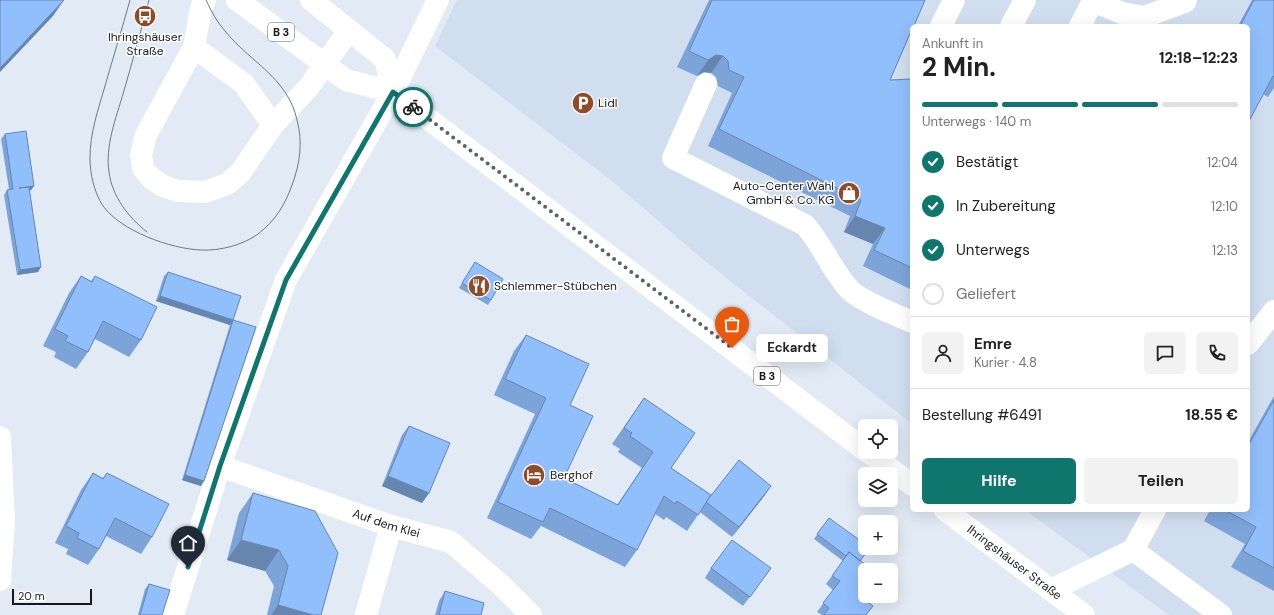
<!DOCTYPE html>
<html lang="de">
<meta charset="utf-8">
<style>
:root{--surface:#fff;--page:#f2f2f2;--text:#222;--muted:#767676;--line:#e0e0e0;--accent:#0f766e}
body{margin:0;font-family:"DM Sans",sans-serif;background:var(--page);color:var(--text);height:100vh;display:flex;flex-direction:column;font-size:15px;white-space:nowrap}
*{box-sizing:border-box;margin:0}
p{font-size:13px;color:var(--muted)}
.icon{flex:none;width:22px;height:22px;fill:none;stroke:currentColor;stroke-width:2;stroke-linecap:round;stroke-linejoin:round}
.map{position:relative;flex:1;overflow:hidden}
.drawer{position:absolute;left:910px;top:24px;width:340px;height:488px;display:flex;flex-direction:column;background:var(--surface);border-radius:6px;box-shadow:0 4px 16px #0002}
.drawer>*{flex:none}
.controls{position:absolute;left:858px;top:419px;display:grid;gap:8px}
.controls a{display:grid;place-items:center;width:40px;height:40px;border-radius:6px;background:var(--surface);box-shadow:0 4px 16px #0002;font-size:20px}
.scale{position:absolute;left:12px;bottom:10px;width:80px;box-sizing:border-box;padding-left:4px;border:2px solid #16191c;border-top:0;font-size:11px;line-height:14px;white-space:nowrap;color:#16191c;-webkit-text-stroke:3px #fff;paint-order:stroke}
.pin{position:absolute;display:grid;place-items:center;width:34px;height:34px;color:#fff;margin:-41px -17px;border-radius:50% 50% 50% 0;rotate:-45deg;box-shadow:0 0 4px #0007}
.pin .icon{rotate:45deg}
.courier{position:absolute;display:grid;place-items:center;width:40px;height:40px;margin:-20px;border:3px solid #0f766e;border-radius:50%;background:#fff;color:#222;box-shadow:0 1px 5px #0007}
.bubble{position:absolute;height:28px;border-radius:6px;background:var(--surface);box-shadow:0 4px 16px #0002;font-size:13px;font-weight:700;line-height:28px;text-align:center}
.overview em{font-style:normal;font-weight:700}
.overview div{display:flex;flex-direction:column-reverse}
.overview{display:flex;align-items:center;justify-content:space-between;height:68px;padding:0 12px}
h1{font-size:26px;font-weight:700;line-height:30px}
.bar{display:grid;grid-template-columns:repeat(4,1fr);gap:6px 4px;align-content:center;height:48px;padding:0 12px}
.bar i{height:5px;border-radius:3px;background:var(--line)}
.bar .selected{background:var(--accent)}
.bar p{grid-column:span 4}
.line{display:flex;align-items:center;gap:10px;padding:0 12px;border-top:1px solid var(--line)}
.line div{flex:1}
.round{display:grid;place-items:center;flex:none;width:42px;height:42px;border-radius:6px;background:var(--page)}
ol{padding:0 12px;list-style:none}
li{display:flex;align-items:center;gap:12px;height:44px}
li p{margin-inline-start:auto}
li .icon{padding:4px;border-radius:50%;background:var(--accent);color:#fff;stroke-width:4}
li:last-child{color:var(--muted)}
li i{width:22px;height:22px;border:2px solid var(--line);border-radius:50%}
.action{display:flex;gap:8px;margin-top:auto;padding:8px 12px}
.action a{flex:1;height:46px;border-radius:6px;background:var(--accent);color:#fff;font-size:16px;font-weight:700;line-height:46px;text-align:center}
.action a+a{background:var(--page);color:var(--text)}
.map>svg:first-child{display:block}
.built{fill:#d0deef}
.lines{fill:none;stroke-linecap:round;stroke-linejoin:round}
.minor{stroke:#fff;stroke-width:22}
.major{stroke:#fff;stroke-width:22}
.tram{stroke:#73797f;stroke-width:1}
.wall{fill:#7da4d9}
.shaded-wall{fill:#6686b0}
.building{fill:#91bffc;stroke:#6686b0}
.done{stroke:#5d6268;stroke-width:4;stroke-dasharray:0 7.2}
.route{stroke:#0f766e;stroke-width:5}
.labels{text-anchor:middle;dominant-baseline:central;stroke-width:3;stroke-linejoin:round;paint-order:stroke}
.shield{fill:#fff;stroke:#5c5e60;stroke-width:1}
.shield-label{font-size:11px;font-weight:bold;fill:#16191c}
.poi-label{font-size:12px;fill:#16191c;stroke:#fff;text-anchor:start}
.street-label{font-size:12px;fill:#16191c;stroke:#fff}
</style>
<div class="map">
<svg width="1274" height="615" viewBox="0 0 1274 615">
<rect width="100%" height="100%" fill="#e1eaf5"/>
<!-- built -->
<path class="built" d="M457,0H1274V615H1169L1025,510H1248V26H912V424L700,257L612,181L435,46Z"/>
<g class="lines">
<!-- minor -->
<g class="minor">
<path d="M205,0L201,8L194,47L146,135L141,155L143,168L151,178L163,186L178,191L205,192L227,184L240,173L273,125L308,88L349,30"/>
<path d="M941,26L954,0"/>
<path d="M1011,26L1025,0"/>
<path d="M1080,26L1093,1L1122,13L1144,17L1185,2L1186,0"/>
<path d="M194,47L244,84L273,125"/>
<path d="M706,84L673,158L805,225C823,245 832,272 851,291C863,302 896,315 912,322"/>
<path d="M1248,344L1274,311"/>
<path d="M0,437L4,522L0,580"/>
<path id="s1" d="M220,466L391,526L451,542L501,585L531,615"/>
<path d="M1155,510L1133,550L1221,615"/>
<path d="M1051,590L1133,550"/>
<path d="M173,615L220,466L286,280L393,92L438,0"/>
<path d="M366,615L391,526"/>
</g>
<!-- major -->
<g class="major">
<path d="M237,0L346,80L393,92L865,450"/>
<path d="M311,0L385,59L393,92"/>
<path d="M868,452L912,485"/>
<path id="s2" d="M945,510L1084,615"/>
</g>
<!-- tram -->
<path class="tram" d="M130,0C122,29 113,58 105,86C98,110 90,133 90,158C90,174 94,192 103,206C121,231 171,249 201,250C220,251 243,245 258,234C275,221 285,205 292,185C300,164 303,142 297,120C288,78 250,62 225,31C217,22 211,11 206,0
M147,232C128,217 112,196 109,172C105,146 116,118 123,94C132,63 141,31 149,0"/>
</g>
<!-- wall -->
<path class="wall" d="M709,0H925L890,80L912,79V290L863,266L873,244L844,232L850,216L708,146L732,93L718,86L716,77L711,73L704,72L697,76L677,67Z
M1252,0H1274V88L1268,97L1263,94L1248,26H1238Z
M5,134L34,186L31,190L29,191L38,272L17,275L4,195L7,190L9,189L1,139Z
M475,262L491,300L488,305L459,288Z
M168,272L233,320L201,486L182,480L230,325L156,301L164,276Z
M81,276L91,281L95,276L141,340L129,357L95,339L88,352L76,369L54,357L56,352L43,346L69,293Z
M526,335L570,405L564,478L617,505L642,468L618,452L620,449L612,444L644,398L671,468L711,495H765L732,537L700,512L687,531L666,517L664,520L655,514L637,550L625,567L541,526L531,539L487,518L535,414L494,395L514,351Z
M1274,396V591L1231,567L1245,544L1204,521L1210,510H1248V442Z
M409,426L429,493L422,503L382,486L402,435Z
M93,473L103,478L107,473L152,537L141,554L106,536L99,549L88,565L66,554L68,549L55,543L81,490Z
M253,493L321,615H267L274,586L265,571L227,560L239,513Z
M829,518L860,561L866,615H822L817,612L833,590L826,584L843,561L814,539Z
M711,568H771L743,606L705,578Z
M149,584L162,615H138L145,589Z
M445,591L481,615H435L439,601Z"/>
<!-- shaded-wall -->
<path class="shaded-wall" d="M64,0L53,16L0,72V68Z
M716,55L723,56L711,73L704,72L697,76L708,60Z
M34,186L31,190L16,193L19,188Z
M855,216L885,228L873,244L844,232Z
M41,267L38,272L17,275L20,270Z
M160,296L233,320L230,325L156,301Z
M185,475L204,481L201,486L182,480Z
M388,476L429,493L422,503L382,486Z
M771,486L765,495L732,537L739,527Z
M241,540L279,550L265,571L227,560Z
M278,605L313,615H271Z"/>
<!-- building -->
<path class="building" d="M1,0H64L0,68V1Z
M712,0H925L914,26H912V29L890,80L912,79V268L874,250L885,228L855,216L861,200L719,129L744,77L729,70L728,61L723,56L716,55L708,60L689,51Z
M1254,0H1274V77L1273,76L1248,123V26H1240Z
M26,131L34,186L19,188L29,187L41,267L20,270L7,190L13,189L5,134Z
M475,262L503,279L491,300L462,283Z
M168,272L241,296L233,320L160,296Z
M81,276L92,282L95,276L157,307L141,340L103,321L88,352L65,341L68,336L55,329Z
M233,320L256,327L204,481L185,475Z
M526,335L589,364L570,405L593,416L564,478L618,505L653,452L630,436L632,433L624,428L644,398L695,433L671,468L711,495L698,515L677,501L675,504L664,496L637,550L550,508L543,522L498,502L546,398L505,379Z
M1274,400V568L1243,551L1256,527L1225,510H1248V446Z
M409,426L450,443L429,493L388,476Z
M739,460L771,486L739,527L706,502Z
M93,473L103,479L107,473L169,504L152,537L115,518L99,549L77,538L79,533L66,526Z
M253,493L315,511L338,553L321,615H313L278,605L288,566L279,550L241,540Z
M829,518L865,544V548H870L860,561L849,552L846,556L817,534Z
M732,540L771,568L750,597L711,568Z
M849,552L873,570H865V596H867L865,600L873,606L866,615H824L829,608L823,603L840,581L832,576Z
M149,584L170,590L162,615H140Z
M445,591L484,603L481,615H439Z"/>
<g class="lines">
<!-- done -->
<path class="done" d="M413,107L732,348"/>
<!-- route -->
<path class="route" d="M188,567L220,466L286,280L393,92L413,107"/>
</g>
<!-- icons -->
<defs>
<g id="bus-disc" transform="scale(1.15)"><circle r="9.5" fill="#914a27" stroke="#fff"/><path d="M-5-6H5V4H4V6H2V4H-2V6H-4V4H-5ZM-3.5-4V0h7V-4ZM-3.5 1.2v1.5H-2V1.2ZM2 1.2v1.5H3.5V1.2Z" fill="#fff"/></g>
<g id="parking-disc" transform="scale(1.15)"><circle r="9.5" fill="#914a27" stroke="#fff"/><path d="M-3.5-5.5H1a3.5 3.5 0 0 1 0 7H-1V5.5H-3.5ZM-1-3.4V-.6H.8a1.4 1.4 0 0 0 0-2.8Z" fill="#fff"/></g>
<g id="shop-disc" transform="scale(1.15)"><circle r="9.5" fill="#914a27" stroke="#fff"/><path d="M-5-2.5h2.3a2.7 3.5 0 0 1 5.4 0H5L5.5 6h-11ZM-1.5-2.5h3a1.5 2.3 0 0 0-3 0Z" fill="#fff"/></g>
<g id="restaurant-disc" transform="scale(1.15)"><circle r="9.5" fill="#914a27" stroke="#fff"/><path d="M-5-6h1v4h1v-4h1v4h1v-4h1v5L-1.5 .5V6h-2V.5L-5-1ZM5-6V6H3V1.5H1.5Q1.5-4 5-6Z" fill="#fff"/></g>
<g id="hotel-disc" transform="scale(1.15)"><circle r="9.5" fill="#914a27" stroke="#fff"/><path d="M-6-4.5h1.5V1H6V5H4.5V3h-9V5H-6ZM-4 0a1.8 1.8 0 1 1 3.6 0ZM.5 0V-2.5h3Q6-2.5 6 0Z" fill="#fff"/></g>
</defs>
<g fill-rule="evenodd">
<use href="#bus-disc" x="145" y="16"/>
<use href="#parking-disc" x="583" y="103"/>
<use href="#shop-disc" x="849" y="193"/>
<use href="#restaurant-disc" x="479" y="286"/>
<use href="#hotel-disc" x="534" y="475"/>
</g>
<g class="labels">
<!-- shield labels -->
<g class="shield">
<rect x="268" y="23" width="26" height="18" rx="3"/>
<rect x="754" y="367" width="26" height="18" rx="3"/>
</g>
<g class="shield-label">
<text x="281" y="32">B 3</text>
<text x="767" y="376">B 3</text>
</g>
<!-- poi labels -->
<g class="poi-label">
<text x="145" y="37" text-anchor="middle">Ihringshäuser<tspan x="145" dy="14">Straße</tspan></text>
<text x="598" y="103">Lidl</text>
<text x="834" y="186" text-anchor="end">Auto-Center Wahl<tspan x="834" dy="14">GmbH &amp; Co. KG</tspan></text>
<text x="494" y="286">Schlemmer-Stübchen</text>
<text x="550" y="475">Berghof</text>
</g>
<!-- street labels -->
<g class="street-label">
<text stroke="none"><textPath href="#s1" startOffset="176">Auf dem Klei</textPath></text>
<text stroke="none"><textPath href="#s2" startOffset="87">Ihringshäuser Straße</textPath></text>
</g>
</g>
</svg>
<div class="controls">
<a><svg class="icon" aria-label="locate" viewBox="0 0 24 24"><circle cx="12" cy="12" r="6"/><path d="M12 2v4M12 18v4M2 12h4M18 12h4"/></svg></a>
<a><svg class="icon" aria-label="layers" viewBox="0 0 24 24"><path d="M12 4l9 5-9 5-9-5zM3 14l9 5 9-5"/></svg></a>
<a>+</a>
<a>−</a>
</div>
<div class="scale">20 m</div>
<div class="pin" style="left:732px;top:348px;background:#ea580c"><svg class="icon" aria-label="bag" viewBox="0 0 24 24"><path d="M5 8h14l-1 12H6zM9 8a3 3 0 0 1 6 0"/></svg></div>
<div class="pin" style="left:188px;top:567px;background:#1f2937"><svg class="icon" aria-label="home" viewBox="0 0 24 24"><path d="M3 11l9-7 9 7M6 9v11h12V9"/></svg></div>
<div class="courier" style="left:413px;top:107px"><svg class="icon" aria-label="bike" viewBox="0 0 24 24"><circle cx="6" cy="16" r="4"/><circle cx="18" cy="16" r="4"/><path d="M6 16l4-8h5l3 8M10 8l3 8H6M13 5h3"/></svg></div>
<div class="bubble" style="left:756px;top:334px;width:72px">Eckardt</div>
<section class="drawer">
<div class="overview"><div><h1>2 Min.</h1><p>Ankunft in</p></div><em>12:18–12:23</em></div>
<div class="bar"><i class="selected"></i><i class="selected"></i><i class="selected"></i><i></i><p>Unterwegs · 140 m</p></div>
<ol>
<li><svg class="icon" aria-label="check" viewBox="0 0 24 24"><path d="M5 12l5 5 9-10"/></svg>Bestätigt<p>12:04</p></li>
<li><svg class="icon" aria-label="check" viewBox="0 0 24 24"><path d="M5 12l5 5 9-10"/></svg>In Zubereitung<p>12:10</p></li>
<li><svg class="icon" aria-label="check" viewBox="0 0 24 24"><path d="M5 12l5 5 9-10"/></svg>Unterwegs<p>12:13</p></li>
<li><i></i>Geliefert</li>
</ol>
<div class="line" style="height:72px"><a class="round"><svg class="icon" aria-label="person" viewBox="0 0 24 24"><circle cx="12" cy="8" r="4"/><path d="M4 21q1-7 8-7t8 7"/></svg></a><div><b>Emre</b><p>Kurier · 4.8</p></div><a class="round"><svg class="icon" aria-label="chat" viewBox="0 0 24 24"><path d="M4 5h16v11H9l-5 4z"/></svg></a><a class="round"><svg class="icon" aria-label="phone" viewBox="0 0 24 24"><path d="M5 4h4l2 5-3 2q2 4 5 5l2-3 5 2v4C11 20 4 13 5 4z"/></svg></a></div>
<div class="line" style="height:52px"><div>Bestellung #6491</div><b>18.55 €</b></div>
<div class="action"><a>Hilfe</a><a>Teilen</a></div>
</section>
</div>
